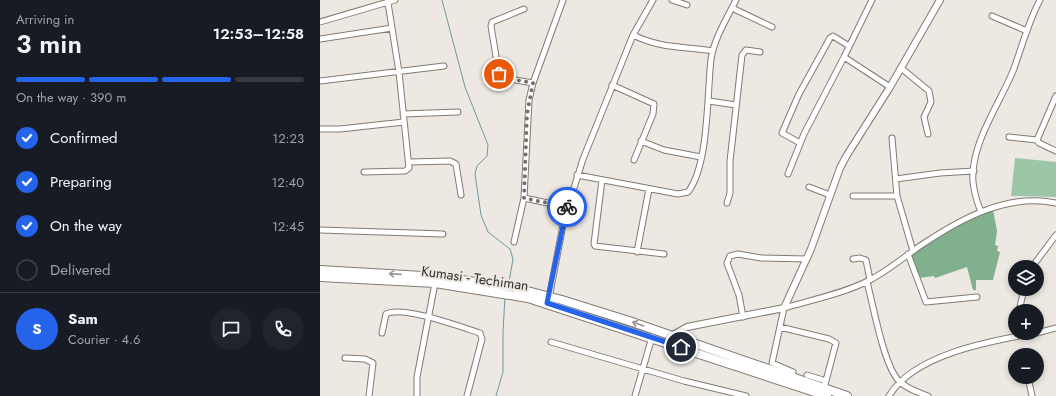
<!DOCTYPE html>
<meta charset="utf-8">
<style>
:root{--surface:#171b24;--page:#20242c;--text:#f1f3f6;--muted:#9ea1a6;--line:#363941;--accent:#2563eb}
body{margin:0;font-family:Jost,sans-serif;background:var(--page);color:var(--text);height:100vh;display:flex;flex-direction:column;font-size:15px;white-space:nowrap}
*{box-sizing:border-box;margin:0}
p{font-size:13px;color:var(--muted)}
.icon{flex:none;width:22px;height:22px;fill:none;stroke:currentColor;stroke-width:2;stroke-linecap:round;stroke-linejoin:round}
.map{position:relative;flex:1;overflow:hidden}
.drawer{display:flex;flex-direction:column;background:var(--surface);width:320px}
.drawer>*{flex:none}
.fabs{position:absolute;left:688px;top:260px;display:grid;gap:8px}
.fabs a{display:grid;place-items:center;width:36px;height:36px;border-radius:50%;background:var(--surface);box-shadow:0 2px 6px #0003;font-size:20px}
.pin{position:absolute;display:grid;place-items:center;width:34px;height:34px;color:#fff;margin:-17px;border:2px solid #fff;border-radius:50%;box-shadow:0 1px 4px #0007}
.courier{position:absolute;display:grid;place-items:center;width:40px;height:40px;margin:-20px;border:3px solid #2563eb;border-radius:50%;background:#fff;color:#222;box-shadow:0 1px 5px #0007}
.head em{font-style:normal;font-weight:600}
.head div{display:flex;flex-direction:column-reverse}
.head{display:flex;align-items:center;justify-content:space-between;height:68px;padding:0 16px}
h1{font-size:26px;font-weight:600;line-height:30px}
.bar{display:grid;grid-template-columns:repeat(4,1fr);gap:6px 4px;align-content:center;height:48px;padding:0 16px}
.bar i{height:5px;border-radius:3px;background:var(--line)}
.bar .on{background:var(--accent)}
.bar p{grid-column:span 4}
.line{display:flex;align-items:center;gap:10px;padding:0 16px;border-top:1px solid var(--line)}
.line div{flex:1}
.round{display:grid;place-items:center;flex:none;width:42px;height:42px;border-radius:21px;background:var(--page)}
ol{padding:0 16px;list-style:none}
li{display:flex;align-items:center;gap:12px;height:44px}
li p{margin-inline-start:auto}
li .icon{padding:4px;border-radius:50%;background:var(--accent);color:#fff;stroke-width:4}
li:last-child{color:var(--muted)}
li i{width:22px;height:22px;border:2px solid var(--line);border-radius:50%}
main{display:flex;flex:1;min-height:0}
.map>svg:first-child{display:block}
.green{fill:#9dc5a7}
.forest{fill:#81b08e}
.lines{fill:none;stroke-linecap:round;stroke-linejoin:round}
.stream{stroke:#6c9b9d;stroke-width:1}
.minor-casing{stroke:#807b75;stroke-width:7}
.tertiary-casing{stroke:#807b75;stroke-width:8}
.trunk-casing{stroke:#807b75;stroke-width:10}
.minor{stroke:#fff;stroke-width:5}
.tertiary{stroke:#fff;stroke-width:6}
.trunk{stroke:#fff;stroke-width:8}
.oneway{stroke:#989696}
.done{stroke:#736f6b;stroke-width:4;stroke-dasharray:0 7.2}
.route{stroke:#2563eb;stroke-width:5}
.labels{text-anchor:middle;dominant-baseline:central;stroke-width:4;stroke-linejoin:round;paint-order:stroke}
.street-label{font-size:14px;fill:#312e2c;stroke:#ede8e1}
</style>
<main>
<section class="drawer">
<div class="head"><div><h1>3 min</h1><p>Arriving in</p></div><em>12:53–12:58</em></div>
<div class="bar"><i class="on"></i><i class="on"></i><i class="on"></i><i></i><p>On the way · 390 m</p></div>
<ol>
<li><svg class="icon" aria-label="check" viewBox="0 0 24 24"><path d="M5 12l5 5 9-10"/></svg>Confirmed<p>12:23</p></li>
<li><svg class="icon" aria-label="check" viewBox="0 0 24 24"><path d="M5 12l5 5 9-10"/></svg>Preparing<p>12:40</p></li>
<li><svg class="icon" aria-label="check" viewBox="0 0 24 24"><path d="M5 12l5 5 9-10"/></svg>On the way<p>12:45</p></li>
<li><i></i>Delivered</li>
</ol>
<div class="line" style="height:72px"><b class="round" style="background:var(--accent);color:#fff">S</b><div><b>Sam</b><p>Courier · 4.6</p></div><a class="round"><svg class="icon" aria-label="chat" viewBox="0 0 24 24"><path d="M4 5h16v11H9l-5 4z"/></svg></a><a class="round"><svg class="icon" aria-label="phone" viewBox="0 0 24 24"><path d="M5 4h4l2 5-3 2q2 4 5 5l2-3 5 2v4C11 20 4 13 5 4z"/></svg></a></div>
</section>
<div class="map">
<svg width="736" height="396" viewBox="0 0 736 396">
<rect width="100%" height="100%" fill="#ede8e1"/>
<!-- green -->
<path class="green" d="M695,158L736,162V197L691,196Z"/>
<!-- forest -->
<path class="forest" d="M673,210L677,231L675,245L678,246L677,251L680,252L673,280H656V290H653L647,267L615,278L614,276L599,278L591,255L644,221Z"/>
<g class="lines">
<!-- stream -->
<path class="stream" d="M122,0L145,87L168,145L167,156L157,166L155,174L161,215L168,232L190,249L193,259L189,282
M176,396L183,372V332L185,297"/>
<!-- minor casing -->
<g class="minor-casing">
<path id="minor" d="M243,0L213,83L209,100L204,198L247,207
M352,0L367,5
M552,0L524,57L570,87
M412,8L452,27
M204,9L172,22L171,26L179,75L184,78L213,83
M672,16L707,31
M0,22L75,0
M313,35C342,49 362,46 393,51
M0,39L72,28
M581,68L609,91L611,102L604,117L608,134
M0,81L124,66
M292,85L334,104L333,114L314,160
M389,101L416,105
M83,114L138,112
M0,129H20L84,122
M689,137L717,140L719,143L736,151
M572,138L577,196L593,251
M717,140L736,96
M321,141L344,150L381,157
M480,143L462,133L479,94L510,38L513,36L529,46
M89,162L130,161L136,164L141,195
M44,172L85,171L89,168L79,72L68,3
M468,174L484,134L524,57
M257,175L358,194L368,192C389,165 387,94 391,59C394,39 407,18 416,0
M576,179L620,173L654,171
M282,180L274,244L275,246L344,254
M489,187L510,195
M533,196H577
M407,203L410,193V161L422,55L426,50L440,52
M661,212C657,202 654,192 653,182C650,145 679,105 693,71C702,47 708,22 720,0
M0,230L123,234
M194,242L204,198
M317,252L329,189
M588,254L606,302L657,297
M533,259L540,258L546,260L550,280
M712,267L736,235
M547,282C553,304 564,368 580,382C587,388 599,393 608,396
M229,298L244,220L263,159L313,35L333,0
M699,311L704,289
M423,317L419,295L407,263L410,256L418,254L441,258L487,259
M460,327L509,339L516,343L504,388
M62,333L66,314C82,305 141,327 160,333L162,339L147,396
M717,333L736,328
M231,342L364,381L426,396
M25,358L45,359L53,363L49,396
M473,372L452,363L464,308C491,300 522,294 548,281C568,271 585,256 603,244C642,218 688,193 736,203
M487,375L506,381
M708,377L712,396
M97,396V377L115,283
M315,396L332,337
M569,396C594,354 671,341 715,333"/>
</g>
<!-- tertiary casing -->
<g class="tertiary-casing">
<path id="tertiary" d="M351,336L367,327L464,308L491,249L520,168L527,155L570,87L620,0"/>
</g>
<!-- trunk casing -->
<g class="trunk-casing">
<path id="trunk" d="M0,270L120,277L192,287L242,300L309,321L527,396
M0,277L115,283L208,298L507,396"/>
</g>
<!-- minor -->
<use href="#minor" class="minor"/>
<!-- tertiary -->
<use href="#tertiary" class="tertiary"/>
<!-- trunk -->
<use href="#trunk" class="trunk"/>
</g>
<!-- one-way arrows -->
<defs><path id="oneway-shaft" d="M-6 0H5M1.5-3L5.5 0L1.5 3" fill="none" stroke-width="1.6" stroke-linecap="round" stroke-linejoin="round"/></defs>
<g class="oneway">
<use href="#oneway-shaft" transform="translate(75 274) rotate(-176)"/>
<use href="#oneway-shaft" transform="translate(318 324) rotate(-160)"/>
</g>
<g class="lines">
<!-- done -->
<path class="done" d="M179,74L184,78L213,83L207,114L204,198L247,207"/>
<!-- route -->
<path class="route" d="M247,207L227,303L361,347"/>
</g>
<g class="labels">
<!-- street labels -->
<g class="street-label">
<text transform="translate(155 278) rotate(8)">Kumasi - Techiman</text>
</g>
</g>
</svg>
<div class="fabs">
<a><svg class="icon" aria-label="layers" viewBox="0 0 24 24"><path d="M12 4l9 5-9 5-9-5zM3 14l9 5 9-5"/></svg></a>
<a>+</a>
<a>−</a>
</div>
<div class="pin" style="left:179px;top:74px;background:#ea580c"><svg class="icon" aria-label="bag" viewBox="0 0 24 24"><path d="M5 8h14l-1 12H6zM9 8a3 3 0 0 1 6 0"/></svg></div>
<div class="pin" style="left:361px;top:347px;background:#1f2937"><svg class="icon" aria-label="home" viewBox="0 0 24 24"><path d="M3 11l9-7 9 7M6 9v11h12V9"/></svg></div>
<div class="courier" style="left:247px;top:207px"><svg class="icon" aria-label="bike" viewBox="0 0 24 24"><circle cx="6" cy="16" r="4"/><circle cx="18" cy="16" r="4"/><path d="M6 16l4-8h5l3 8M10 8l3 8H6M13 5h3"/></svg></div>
</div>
</main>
